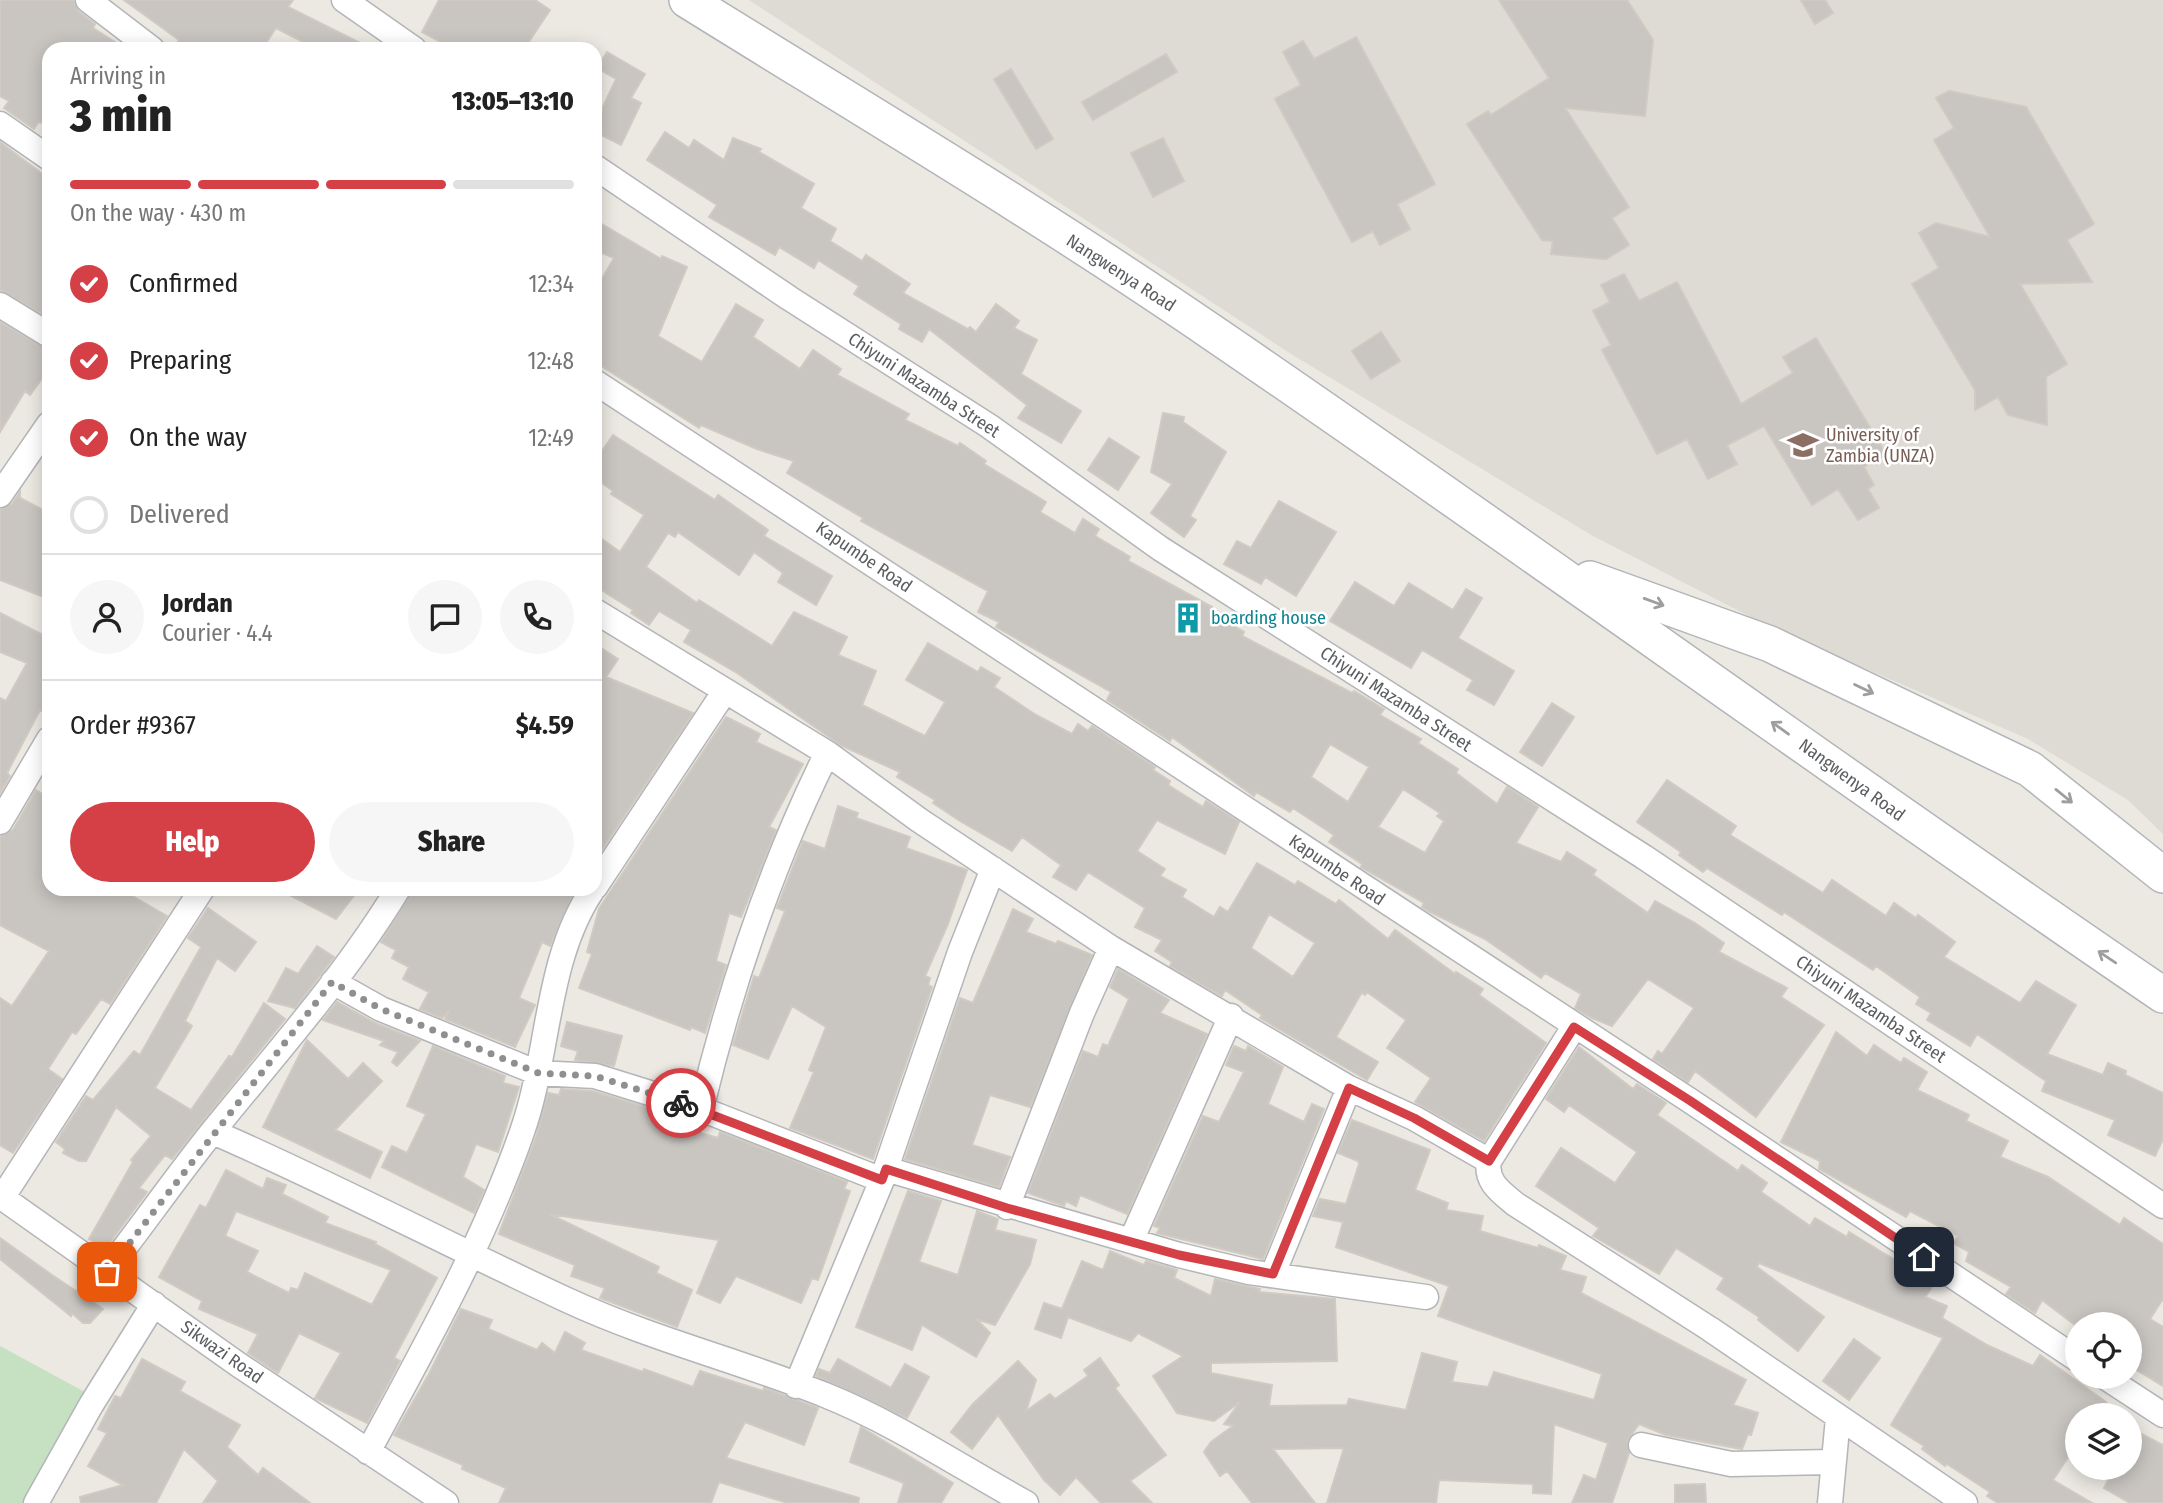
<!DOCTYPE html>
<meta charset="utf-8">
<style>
:root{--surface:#fff;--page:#f6f6f6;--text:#222;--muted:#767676;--line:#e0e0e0;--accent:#d44046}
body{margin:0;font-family:"Fira Sans Condensed",sans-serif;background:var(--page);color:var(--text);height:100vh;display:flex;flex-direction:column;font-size:26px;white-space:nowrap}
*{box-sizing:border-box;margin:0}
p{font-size:23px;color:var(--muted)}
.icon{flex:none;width:38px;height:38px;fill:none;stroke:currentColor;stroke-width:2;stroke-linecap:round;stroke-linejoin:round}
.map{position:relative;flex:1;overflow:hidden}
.drawer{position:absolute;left:42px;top:42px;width:560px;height:854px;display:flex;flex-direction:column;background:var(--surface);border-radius:21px;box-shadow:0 4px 18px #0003}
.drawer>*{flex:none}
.buttons{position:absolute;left:2065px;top:1312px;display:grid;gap:14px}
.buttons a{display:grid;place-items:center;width:77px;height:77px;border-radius:50%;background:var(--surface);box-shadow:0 4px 18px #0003;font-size:35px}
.pin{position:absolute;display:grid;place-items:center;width:60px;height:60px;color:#fff;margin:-30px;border-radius:14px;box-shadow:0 4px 10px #0006}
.courier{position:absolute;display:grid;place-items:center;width:70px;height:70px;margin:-35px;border:5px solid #d44046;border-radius:50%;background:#fff;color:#222;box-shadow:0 2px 9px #0007}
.summary em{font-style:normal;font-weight:800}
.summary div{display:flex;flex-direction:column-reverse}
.summary{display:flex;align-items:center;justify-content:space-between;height:119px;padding:0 28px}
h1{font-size:46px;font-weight:800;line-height:52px}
.bar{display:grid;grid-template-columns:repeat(4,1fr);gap:10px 7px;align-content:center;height:84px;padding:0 28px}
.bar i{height:9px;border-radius:5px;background:var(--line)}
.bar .selected{background:var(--accent)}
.bar p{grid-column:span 4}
.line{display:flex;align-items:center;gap:18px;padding:0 28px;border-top:2px solid var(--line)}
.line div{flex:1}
.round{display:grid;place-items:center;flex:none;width:74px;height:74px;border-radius:37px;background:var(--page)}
ol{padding:0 28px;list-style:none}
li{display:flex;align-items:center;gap:21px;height:77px}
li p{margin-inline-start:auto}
li .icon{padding:7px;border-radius:50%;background:var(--accent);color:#fff;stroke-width:4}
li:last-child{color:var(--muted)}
li i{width:38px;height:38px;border:4px solid var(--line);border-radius:50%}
.cta{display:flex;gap:14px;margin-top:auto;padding:14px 28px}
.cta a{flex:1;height:80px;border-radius:42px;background:var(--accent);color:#fff;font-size:28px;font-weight:800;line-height:80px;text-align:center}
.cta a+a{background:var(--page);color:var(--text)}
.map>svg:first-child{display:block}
.education{fill:#dedad4}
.green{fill:#c5e1c2}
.building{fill:#c9c5c1;stroke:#d0cac2;stroke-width:2;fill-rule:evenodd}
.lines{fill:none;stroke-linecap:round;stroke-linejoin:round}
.minor-casing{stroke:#b3b5b8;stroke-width:27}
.secondary-casing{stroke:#b2b5b8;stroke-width:38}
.minor{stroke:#fff;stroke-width:24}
.secondary{stroke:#fff;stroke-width:35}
.oneway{stroke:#9d9ea0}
.done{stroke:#8e8f8e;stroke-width:7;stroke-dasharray:0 12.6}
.route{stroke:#d44046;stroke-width:9}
.labels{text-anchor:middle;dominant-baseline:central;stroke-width:5;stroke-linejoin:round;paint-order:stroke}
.street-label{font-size:18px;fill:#5b5e61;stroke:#fff}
.education-label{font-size:18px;fill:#785e54;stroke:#fff;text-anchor:start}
.culture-label{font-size:18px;fill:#0d838f;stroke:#fff;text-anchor:start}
</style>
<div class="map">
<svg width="2163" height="1503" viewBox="0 0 2163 1503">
<rect width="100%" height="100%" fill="#ece9e3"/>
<!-- education -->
<path class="education" d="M749,0H2163V834L2128,800L2028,739L1774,629L1593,536L1291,354Z"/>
<!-- green -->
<path class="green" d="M0,1346L96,1398L40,1503H0Z"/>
<!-- building -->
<path class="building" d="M0,0H73L78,11L95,24L93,28L126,49H49V128L39,121L34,129L4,108L9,101L0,96Z
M124,0H293L288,7L372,49H317L276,28L262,49H174L179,40Z
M439,0H535L550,10L524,49H454L422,32Z
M1499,0H1627L1653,40L1645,116L1565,108L1629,207L1612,218L1629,245L1606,259L1551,254L1553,241L1542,240L1467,124L1488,111L1491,115L1549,78Z
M1801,0H1825L1833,13L1815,24Z
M1356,37L1435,184L1397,204L1410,229L1380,245L1373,231L1352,242L1275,99L1301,85L1283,52L1303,41L1314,59Z
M607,52L645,74L631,98L641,103L621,145L595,132V124L616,79L597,68Z
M1166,54L1177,72L1093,120L1082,102Z
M1011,69L1053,139L1036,149L994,79Z
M1949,91L2026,107L2094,224L2067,240L2092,282L2020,284L2067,364L2046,377L2047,425L2008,415L1998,397L1975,410V390L1912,284L1939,268L1919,233L1936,223L1990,237L1934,140L1954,128L1936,98Z
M665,132L689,148L694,140L724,160L733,138L761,149L759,152L814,184L801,208L836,229L830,241L862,261L866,255L910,284L903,293L968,329L970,327L976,332L996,304L1019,321L1014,328L1037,340L1021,374L1081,411L1061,443L1018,418L1027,405L929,329L922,342L899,329L901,324L854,294L859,286L818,260L814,268L779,247L775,255L709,217L717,205L647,160Z
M1163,138L1184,181L1153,197L1131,153Z
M0,142L49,179V318L0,290Z
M595,220L661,259L662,256L687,267L658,336L702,362L736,304L763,320L753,337L800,369L813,350L841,369L837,375L909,414L905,420L958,446L960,443L986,461L984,464L1046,502L1040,512L1075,533L1083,519L1099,529L1095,536L1130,557L1128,561L1212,607L1209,612L1244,632L1242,636L1352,693L1354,691L1384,709L1380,715L1421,739L1418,743L1458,769L1456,773L1497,804L1507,787L1538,807L1516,843L1561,862L1567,852L1596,870L1593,875L1648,913L1655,901L1695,923L1724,943L1719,952L1787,988L1781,997L1824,1025L1756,1117L1695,1071L1688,1082L1653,1059L1658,1051L1662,1054L1694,1008L1648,979L1612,1026L1592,1018L1575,1008L1581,994L1545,973L1541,978L1485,939L1428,911L1422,907L1424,903L1361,867L1362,864L1329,842L1334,835L1293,808L1290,812L1256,792L1254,796L1172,737L1170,741L1107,700L1111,692L996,627L999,622L978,612L988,591L861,521L863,518L787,473L794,461L757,449L701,425L699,428L595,362V291L614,258L595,250ZM1330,744L1369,767L1348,802L1311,777ZM1403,789L1440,813L1437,816L1444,821L1425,853L1378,827Z
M1624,274L1639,301L1677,282L1741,404L1793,373L1783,357L1816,338L1886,454L1864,467L1874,485L1868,489L1879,508L1858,520L1838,489L1812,505L1764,426L1727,445L1737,464L1708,479L1687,439L1657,454L1602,350L1611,345L1593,311L1610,302L1601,285Z
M0,322L49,350V369L30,395L25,391L0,432Z
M1381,332L1400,361L1371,379L1352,351Z
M1163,413L1184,417L1183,422L1226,452L1190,516L1196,520L1184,537L1151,513L1172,484L1151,472Z
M613,435L715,500L718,495L768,530L764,536L832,576L816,605L778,582L783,573L754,552L739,575L678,532L675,537L668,533L646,567L697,603L699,600L772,646L794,612L847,637L838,655L876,671L862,705L925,736L945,702L906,680L928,643L978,672L981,667L1000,678L994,687L1036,715L1072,734L1078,724L1088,731L1092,726L1155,767L1153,770L1170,781L1168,785L1203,807L1206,801L1239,822L1225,854L1157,820L1137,851L1165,869L1160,876L1186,890L1182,897L1214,917L1220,907L1228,912L1257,863L1295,885L1298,881L1336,904L1339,900L1388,939L1395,930L1455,974L1456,972L1483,989L1479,995L1546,1043L1484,1141L1415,1102L1431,1078L1387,1048L1406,1020L1367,992L1365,995L1362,992L1336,1037L1378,1062L1367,1080L1260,1018L1262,1015L1225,990L1222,996L1170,966L1172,962L1155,951L1162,940L1135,927L1145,908L1088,872L1076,890L1053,877L1061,865L1022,837L1012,851L960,821L933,803L935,800L897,777L900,772L842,746L737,673L684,642L691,630L659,611L649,625L631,613L633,610L595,586V534L620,552L644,515L611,494L613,491L595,478V461ZM1269,914L1315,943L1293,977L1251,948Z
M1109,438L1139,457L1118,490L1088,470Z
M20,492V498L49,513V599L0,580V510L12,504Z
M1279,501L1336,532L1296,596L1265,577L1261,584L1224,564L1237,541L1251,548Z
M1355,582L1394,606L1409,583L1453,610L1466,589L1482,598L1458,638L1514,671L1494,705L1467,690L1473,680L1422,650L1411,668L1330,621Z
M0,613L43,635L49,624V715L40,710L7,773L10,776L0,793V698L6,701L27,663L0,652Z
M595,644L618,659L606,677L693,713L595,860Z
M1552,703L1574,717L1542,766L1520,752Z
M726,717L760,734L756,742L803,764L769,827L776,830L741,917L729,913L716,961L726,965L705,1033L691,1027L690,1030L579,988L592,954L587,952L599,909Z
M1667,780L1736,826L1730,835L1823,893L1832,880L1886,916L1894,903L1916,918L1918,915L1955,942L1944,957L2020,1003L2036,981L2076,1005L2047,1054L2103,1075L2108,1063L2126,1071L2125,1075L2163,1093V1139L2155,1156L2108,1135L2115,1120L2042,1091L2046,1081L1977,1034L1970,1046L1927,1020L1931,1013L1916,1004L1920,997L1876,966L1873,970L1784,912L1782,915L1707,868L1703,872L1679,855L1681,852L1637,822Z
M36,790L49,798V889H120L167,916L110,1004L101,999L76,1034L72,1032L48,1069L62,1079L13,1153L0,1145V998L12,1006L49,951L0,925V837L13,830Z
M838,806L858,813L856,818L910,837L906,848L967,870L948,924L925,976L930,978L928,985L932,987L873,1159L790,1128L814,1072L809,1070L826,1027L792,1006L768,1059L733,1045L754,976L759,978L785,911L777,908L803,841L825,849Z
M278,889H359L336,919Z
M413,889H576L550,946L542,942L519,998L535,1005L515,1047L445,1019L449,1011L442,1018L420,1009L429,992L403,979L409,967L392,958L396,950L381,942Z
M208,908L256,942L235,971L217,958L185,1021L192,1026L155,1088L191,1110L229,1056L232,1057L264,1003L285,1019L172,1159L165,1155L139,1188L147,1192L105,1249L89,1239L133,1162L131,1160L151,1136L116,1107L86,1161H79L63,1153L65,1149L56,1142L86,1096L93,1100L134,1051L140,1055L201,947L188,938Z
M1013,909L1033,919L1026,932L1056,944L1058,941L1092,955L1030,1107L990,1095L972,1145L1010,1157L999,1187L905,1159L960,998L973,1003Z
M317,946L334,957L295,1008L268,1001L286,968L298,974Z
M1118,969L1169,1000L1160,1013L1207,1034L1127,1214L1080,1195L1076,1206L1066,1201L1064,1206L1028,1193L1083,1051L1098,1057L1103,1044L1108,1046L1129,999L1110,987Z
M337,1002L375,1023L420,1041L397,1066L392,1062L398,1052L380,1045L384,1041L323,1020Z
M567,1022L622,1036L614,1066L575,1060L578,1051L561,1046Z
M1836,1032L1867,1056L1874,1045L1901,1063L1904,1058L1927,1072L1917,1090L1969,1115L1966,1121L2008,1141L2000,1157L2048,1177L2120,1225L2124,1218L2163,1244V1299L2150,1319L2163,1327V1386L2130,1366V1325H2075L2042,1300L2035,1313L2006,1294L2011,1287L1966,1261L1969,1252L1953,1243L1958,1236L1910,1211L1906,1217L1819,1169L1820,1161L1781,1142Z
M307,1040L348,1079L363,1063L382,1081L335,1130L382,1152L370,1178L263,1127Z
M433,1046L505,1076L503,1083L519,1087L498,1152L476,1144L463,1177L484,1190L474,1213L382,1167L392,1146L407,1153L426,1114L407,1106Z
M1234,1046L1246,1051L1248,1046L1283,1067L1268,1104L1304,1122L1312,1104L1324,1109L1263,1259L1157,1233L1160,1228L1154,1226L1203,1116L1219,1122L1244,1072L1226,1065Z
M1579,1047L1633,1089L1637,1084L1666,1103L1657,1115L1738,1171L1742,1165L1767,1183L1761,1192L1810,1226L1815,1218L1847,1237L1849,1232L1934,1284L1925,1297L1947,1306L1942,1318L1987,1345L2033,1366L2040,1355L2106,1402L2097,1416H2077V1444L2053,1480L2092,1503H1998L1987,1496L1990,1492L1947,1464L1945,1466L1922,1449L1924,1446L1891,1425L1943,1338L1759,1263L1757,1267L1824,1317L1798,1351L1758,1320L1759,1317L1717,1289L1724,1278L1676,1248L1659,1274L1593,1236L1599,1228L1536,1186L1561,1148L1615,1183L1637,1152L1569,1105L1564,1112L1546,1099Z
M561,1089L592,1091L669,1114L666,1123L718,1138L720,1132L847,1182L844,1189L850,1191L818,1280L812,1278L801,1303L736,1276L720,1303L697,1293L719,1240L549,1214L659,1267L656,1273L692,1290L677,1327L600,1298L605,1288L571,1276L575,1265L499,1234L536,1137L548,1093L559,1095Z
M1352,1120L1430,1150L1415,1190L1448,1203L1446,1210L1483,1216L1480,1231L1538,1248L1539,1245L1566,1256L1560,1270L1586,1277L1581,1293L1746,1380L1733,1405L1758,1413L1751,1435L1748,1434L1742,1449L1666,1435L1639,1424L1627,1441L1629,1453L1612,1503H1572L1584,1475L1596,1480L1608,1443L1554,1424L1551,1494L1533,1493V1484L1439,1480L1436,1503H1327L1344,1448L1273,1449L1315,1503H1252L1227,1471L1220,1476L1204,1452L1211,1442L1233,1426L1224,1424L1240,1402L1214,1421L1177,1413L1153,1376L1183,1356L1138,1333L1131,1341L1068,1317L1061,1338L1035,1329L1044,1303L1062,1309L1082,1261L1103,1270L1110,1251L1144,1265L1146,1261L1177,1270L1174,1278L1211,1296L1215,1279L1260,1289L1259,1292L1335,1299L1337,1361L1211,1363V1373L1272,1385L1269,1406L1347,1405L1349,1399L1406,1410L1422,1353L1457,1362L1452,1382L1488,1387L1494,1372L1594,1400L1602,1374L1438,1316L1449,1286L1336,1247L1343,1222L1313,1216L1320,1199L1346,1204L1359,1164L1358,1161L1338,1153Z
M226,1170L263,1189L267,1178L286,1185L282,1194L328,1217L325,1223L376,1242L375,1244L437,1278L394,1358L400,1361L367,1423L315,1398L341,1353L299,1333L278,1373L248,1353L258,1334L199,1309L202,1301L159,1277L200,1205L206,1208ZM236,1211L391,1270L372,1305L305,1273L298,1290L291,1288L289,1293L247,1272L258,1251L225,1236Z
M908,1191L941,1201L919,1262L958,1275L977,1211L998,1219L995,1230L1036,1240L1030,1264L995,1325L976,1319L990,1333L976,1357L922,1325L912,1350L856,1327Z
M0,1238L52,1275L103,1309L90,1323H83L72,1313L71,1316L0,1259Z
M461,1309L492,1320L488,1329L537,1350L542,1343L555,1353L565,1332L585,1343L581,1350L643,1372L644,1369L693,1387L700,1371L763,1391L764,1388L818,1408L804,1445L745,1422L726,1458L859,1498L858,1503H788L719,1482L711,1503H499L506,1488L462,1469L463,1465L394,1435L429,1374Z
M1854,1339L1880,1358L1849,1400L1823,1381Z
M1100,1358L1119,1385L1115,1388L1166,1455L1130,1481L1152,1503H1101L1076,1477L1060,1495L1044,1480L998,1415L972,1449L951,1432L972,1405L1018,1361L1036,1380L1026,1411L1050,1394L1055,1399L1088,1376L1084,1370Z
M142,1359L185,1382L180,1391L240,1425L227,1447L258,1475L263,1468L310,1503H203L218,1481L184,1449L156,1503H81L80,1497L123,1485L88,1466L107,1433L98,1429L115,1396L121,1398Z
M838,1359L891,1388L905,1364L929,1377L907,1418L816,1376L819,1369L830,1373Z
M861,1427L953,1483L941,1503H898L904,1483L850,1462Z
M2130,1428L2163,1445V1503H2130L2104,1488L2114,1468H2130Z
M1705,1484L1706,1503H1675V1485Z"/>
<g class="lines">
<!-- minor casing -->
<g class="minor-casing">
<path id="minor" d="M88,0L152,49
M344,0L414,49
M0,124L49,158
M595,167L789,298L989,426L1161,549L1644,857L2163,1206
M0,305L49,335
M595,382L1689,1100L2077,1359
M0,495L49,424
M595,611L827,753L919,820L1111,948L1349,1088L1414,1118L1489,1161
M0,822L49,739
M595,887L725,691
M333,982L381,1009L538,1073L595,1076L701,1109L882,1180
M1574,1027L1489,1161C1485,1182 1501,1192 1515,1204L1710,1329L1965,1503
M701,1109C731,985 770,868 827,753
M213,1132C333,1184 448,1245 567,1300C651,1339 740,1361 825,1395C895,1423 960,1467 1026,1503
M886,1169L1179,1255L1249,1272L1426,1297
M0,1196L239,1365L446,1503
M2,1198L202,889
M1007,1207L1082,1013L1111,948
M1131,1241L1231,1016
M106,1272C142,1226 176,1177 213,1131C277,1052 345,976 398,889
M1273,1274L1349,1088
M2105,1377L2163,1415
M796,1386L882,1180L960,952L993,869
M1641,1445L1731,1464L1833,1462
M368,1452C425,1346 482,1246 522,1132C550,1053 545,960 593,889
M36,1503L91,1405L154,1304
M1830,1503L1838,1418"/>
</g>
<!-- secondary casing -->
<g class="secondary-casing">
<path id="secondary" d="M687,0C864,110 1044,217 1216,335C1534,552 1845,779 2163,995
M1590,579L1770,644L2030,769L2163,875"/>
</g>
<!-- minor -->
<use href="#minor" class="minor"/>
<!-- secondary -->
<use href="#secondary" class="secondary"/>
</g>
<!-- one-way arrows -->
<defs><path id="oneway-shaft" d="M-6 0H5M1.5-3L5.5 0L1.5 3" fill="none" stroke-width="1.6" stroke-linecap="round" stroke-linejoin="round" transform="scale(1.75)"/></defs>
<g class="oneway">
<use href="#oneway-shaft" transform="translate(1654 602) rotate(20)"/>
<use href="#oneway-shaft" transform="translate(1864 689) rotate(26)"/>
<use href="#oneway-shaft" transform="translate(1780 728) rotate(-144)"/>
<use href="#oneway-shaft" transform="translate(2064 796) rotate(39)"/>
<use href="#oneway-shaft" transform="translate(2107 957) rotate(-146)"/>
</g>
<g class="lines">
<!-- done -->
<path class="done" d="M107,1272L332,982L381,1009L538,1073L595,1076L681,1103"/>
<!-- route -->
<path class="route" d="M681,1103L882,1180L886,1169L1007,1208L1179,1255L1273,1274L1349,1088L1414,1118L1489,1161L1574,1027L1689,1100L1924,1257"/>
</g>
<!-- icons -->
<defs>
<g id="university-bare" transform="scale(2.415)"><path d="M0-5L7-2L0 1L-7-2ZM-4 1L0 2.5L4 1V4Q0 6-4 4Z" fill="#8d6e63" stroke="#fff" stroke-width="2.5" paint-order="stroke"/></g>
<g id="building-bare" transform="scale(2.415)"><path d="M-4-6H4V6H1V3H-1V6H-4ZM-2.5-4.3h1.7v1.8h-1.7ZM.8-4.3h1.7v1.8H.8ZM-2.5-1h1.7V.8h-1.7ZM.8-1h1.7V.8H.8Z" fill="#0f9aa8" stroke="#fff" stroke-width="2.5" paint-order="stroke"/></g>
</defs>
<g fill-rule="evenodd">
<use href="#university-bare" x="1803" y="445"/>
<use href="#building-bare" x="1188" y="618"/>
</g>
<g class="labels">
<!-- street labels -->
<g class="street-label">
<text transform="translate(1121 273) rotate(33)">Nangwenya Road</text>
<text transform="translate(924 385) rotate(33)">Chiyuni Mazamba Street</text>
<text transform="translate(864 557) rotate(34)">Kapumbe Road</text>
<text transform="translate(1396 699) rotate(33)">Chiyuni Mazamba Street</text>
<text transform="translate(1852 780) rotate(36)">Nangwenya Road</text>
<text transform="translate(1337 870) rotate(34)">Kapumbe Road</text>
<text transform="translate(1871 1009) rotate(34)">Chiyuni Mazamba Street</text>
<text transform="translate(222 1352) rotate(35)">Sikwazi Road</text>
</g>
<!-- education labels -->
<g class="education-label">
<text x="1826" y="435">University of<tspan x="1826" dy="21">Zambia (UNZA)</tspan></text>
</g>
<!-- culture labels -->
<g class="culture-label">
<text x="1211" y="618">boarding house</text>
</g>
</g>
</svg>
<div class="buttons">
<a><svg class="icon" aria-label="locate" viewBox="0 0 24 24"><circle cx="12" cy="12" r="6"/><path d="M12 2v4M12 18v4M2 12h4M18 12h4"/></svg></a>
<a><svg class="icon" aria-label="layers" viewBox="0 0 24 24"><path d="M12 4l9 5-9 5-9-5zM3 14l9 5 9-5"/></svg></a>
</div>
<div class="pin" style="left:107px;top:1272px;background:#ea580c"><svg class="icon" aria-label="bag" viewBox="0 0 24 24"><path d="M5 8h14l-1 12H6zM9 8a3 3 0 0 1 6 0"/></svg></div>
<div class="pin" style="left:1924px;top:1257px;background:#1f2937"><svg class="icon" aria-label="home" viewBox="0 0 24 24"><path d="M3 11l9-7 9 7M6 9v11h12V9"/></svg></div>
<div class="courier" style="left:681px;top:1103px"><svg class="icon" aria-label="bike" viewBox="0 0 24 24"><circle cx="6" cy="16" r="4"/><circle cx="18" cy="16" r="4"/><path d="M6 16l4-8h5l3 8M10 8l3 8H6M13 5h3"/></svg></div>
<section class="drawer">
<div class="summary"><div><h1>3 min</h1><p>Arriving in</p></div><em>13:05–13:10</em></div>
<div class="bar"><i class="selected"></i><i class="selected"></i><i class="selected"></i><i></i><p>On the way · 430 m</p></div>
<ol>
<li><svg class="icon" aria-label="check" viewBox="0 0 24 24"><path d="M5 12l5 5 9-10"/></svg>Confirmed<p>12:34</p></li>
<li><svg class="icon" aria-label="check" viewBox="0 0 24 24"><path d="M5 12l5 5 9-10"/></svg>Preparing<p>12:48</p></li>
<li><svg class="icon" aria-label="check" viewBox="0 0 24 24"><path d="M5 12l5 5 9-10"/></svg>On the way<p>12:49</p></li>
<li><i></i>Delivered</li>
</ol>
<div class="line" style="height:126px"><a class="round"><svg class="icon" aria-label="person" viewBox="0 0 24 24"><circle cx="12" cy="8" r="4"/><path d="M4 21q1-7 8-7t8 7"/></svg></a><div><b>Jordan</b><p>Courier · 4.4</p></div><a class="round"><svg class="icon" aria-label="chat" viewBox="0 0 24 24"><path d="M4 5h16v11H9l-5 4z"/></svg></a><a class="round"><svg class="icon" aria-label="phone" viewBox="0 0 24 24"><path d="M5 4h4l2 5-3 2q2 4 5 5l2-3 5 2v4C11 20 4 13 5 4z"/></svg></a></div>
<div class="line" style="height:91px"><div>Order #9367</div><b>$4.59</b></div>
<div class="cta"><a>Help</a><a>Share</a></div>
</section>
</div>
